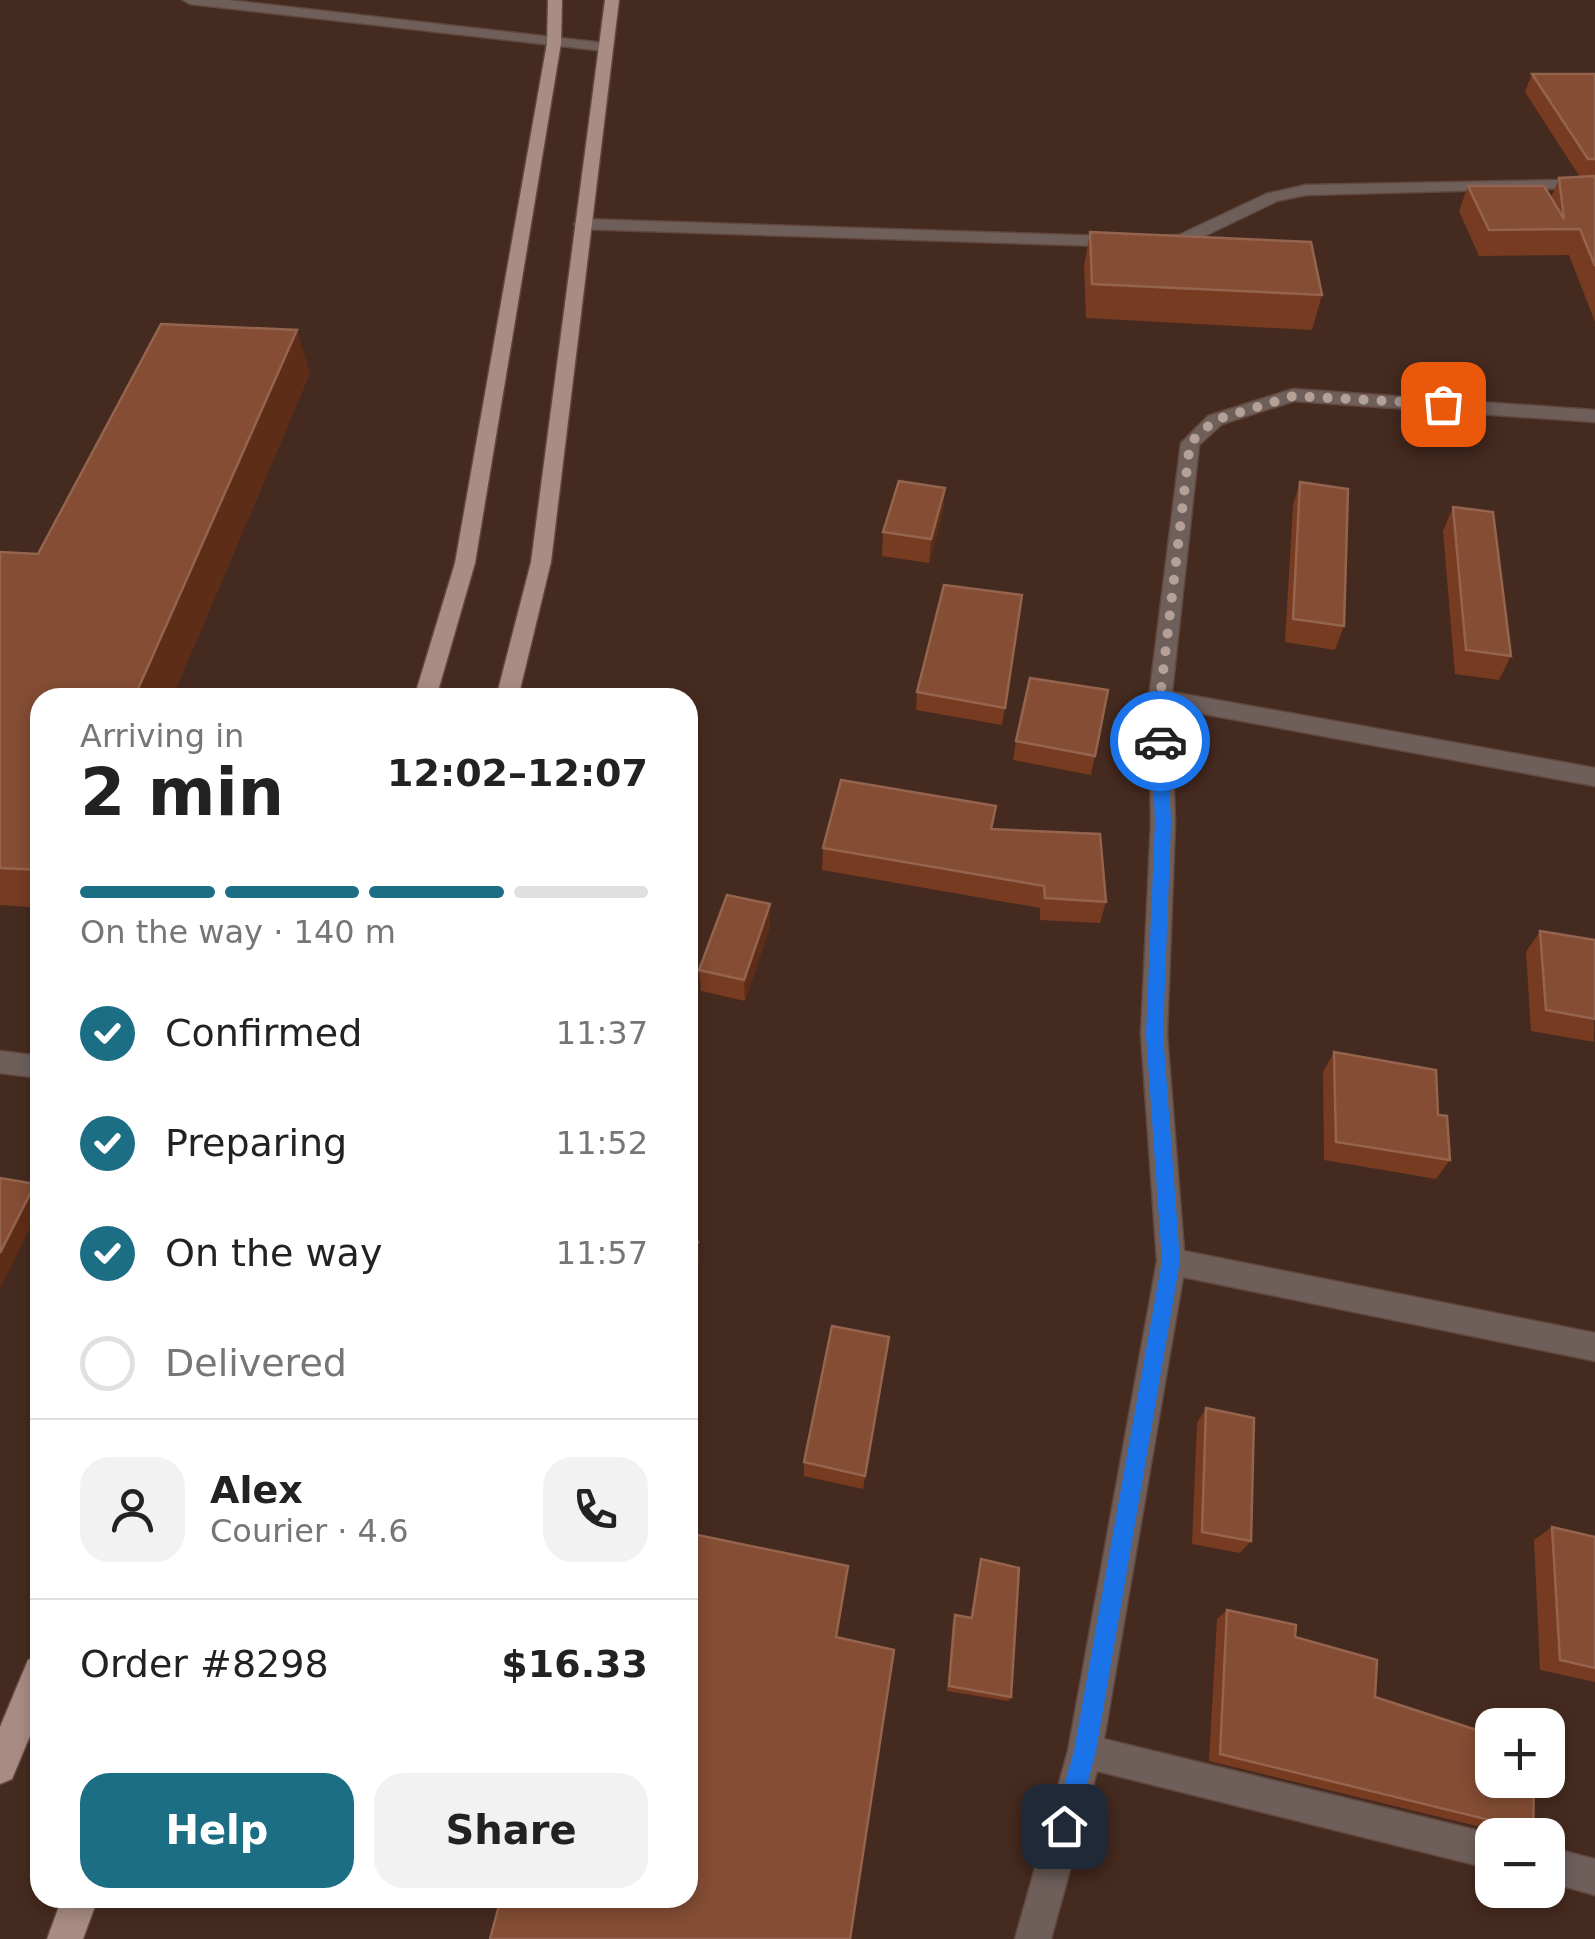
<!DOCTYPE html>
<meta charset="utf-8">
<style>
:root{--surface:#fff;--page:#f2f2f2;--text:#222;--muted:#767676;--line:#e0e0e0;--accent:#1b6e84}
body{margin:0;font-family:"DejaVu Sans",sans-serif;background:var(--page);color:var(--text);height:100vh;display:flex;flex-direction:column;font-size:38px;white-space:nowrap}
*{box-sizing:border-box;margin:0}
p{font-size:32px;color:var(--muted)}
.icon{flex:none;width:55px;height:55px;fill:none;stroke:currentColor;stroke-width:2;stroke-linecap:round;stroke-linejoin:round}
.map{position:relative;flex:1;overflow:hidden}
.sheet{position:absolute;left:30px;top:688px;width:668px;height:1220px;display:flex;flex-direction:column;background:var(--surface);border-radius:30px;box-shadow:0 5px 15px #0003}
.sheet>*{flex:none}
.controls{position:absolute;left:1475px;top:1708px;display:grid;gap:20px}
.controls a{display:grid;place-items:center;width:90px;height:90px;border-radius:20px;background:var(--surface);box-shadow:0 5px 15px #0003;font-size:50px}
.pin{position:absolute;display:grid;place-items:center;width:85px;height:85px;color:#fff;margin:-42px;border-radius:20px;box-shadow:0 5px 15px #0006}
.courier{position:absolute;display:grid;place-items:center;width:100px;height:100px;margin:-50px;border:8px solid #1a73e8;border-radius:50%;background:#fff;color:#222;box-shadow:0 2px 12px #0007}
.head em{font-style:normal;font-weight:600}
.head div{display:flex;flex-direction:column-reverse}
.head{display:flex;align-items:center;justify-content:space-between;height:170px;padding:0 50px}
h1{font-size:65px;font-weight:600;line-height:75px}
.bar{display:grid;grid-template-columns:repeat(4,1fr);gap:15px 10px;align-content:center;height:120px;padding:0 50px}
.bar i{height:12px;border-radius:8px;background:var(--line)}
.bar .on{background:var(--accent)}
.bar p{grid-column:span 4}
.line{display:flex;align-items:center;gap:25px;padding:0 50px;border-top:2px solid var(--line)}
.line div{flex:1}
.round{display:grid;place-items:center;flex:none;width:105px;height:105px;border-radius:30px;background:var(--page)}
ol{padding:0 50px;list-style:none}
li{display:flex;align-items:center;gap:30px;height:110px}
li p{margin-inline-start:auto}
li .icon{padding:10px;border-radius:50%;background:var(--accent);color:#fff;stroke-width:4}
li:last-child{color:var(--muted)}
li i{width:55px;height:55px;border:5px solid var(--line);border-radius:50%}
.action{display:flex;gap:20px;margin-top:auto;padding:20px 50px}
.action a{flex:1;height:115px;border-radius:30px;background:var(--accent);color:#fff;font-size:40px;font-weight:600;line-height:115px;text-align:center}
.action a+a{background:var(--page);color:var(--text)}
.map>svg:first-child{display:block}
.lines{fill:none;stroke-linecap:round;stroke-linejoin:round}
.minor-casing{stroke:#61473d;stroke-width:3}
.major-casing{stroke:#61473d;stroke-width:3}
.minor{fill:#6e5f5b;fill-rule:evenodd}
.major{fill:#a98c83;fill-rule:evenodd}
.wall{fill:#773b21}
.shaded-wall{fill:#5e2d18}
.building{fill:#844d34;stroke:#95644e;stroke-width:2.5}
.route{fill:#1a73e8}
.done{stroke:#b5a097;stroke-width:10;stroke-dasharray:0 18}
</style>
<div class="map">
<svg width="1595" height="1939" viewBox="0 0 1595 1939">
<rect width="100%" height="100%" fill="#452a1f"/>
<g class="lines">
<!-- minor casing -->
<g class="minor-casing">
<path id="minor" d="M183,0H227L604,43L611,47L604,51L190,4Z
M1562,180L1568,182V188L1306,195L1277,201L1188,244L1133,247L582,229L574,224L582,219L1133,237L1179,235L1266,194L1306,185Z
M1293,389L1595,410V422L1294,401L1222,424L1199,445L1172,692L1595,768V786L1171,708L1175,823L1167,1034L1184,1251L1595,1333V1361L1183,1277L1104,1739L1492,1834V1869L1097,1771L1051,1939H1015L1068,1751L1157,1261L1141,1034L1151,823L1149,698L1181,443L1208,416Z
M0,1051L40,1056V1078L0,1073Z
M1548,1847L1595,1859V1895L1548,1882Z"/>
</g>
<!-- major casing -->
<g class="major-casing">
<path id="major" d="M548,0H562L561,43L475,563L436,698H414L455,563L547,43Z
M605,0H619L551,562L518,698H496L531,562Z
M40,1655V1712L12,1779L0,1784V1727L28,1660Z
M62,1898H98L83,1939H47Z"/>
</g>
<!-- minor -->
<use href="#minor" class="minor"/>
<!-- major -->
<use href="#major" class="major"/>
</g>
<!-- wall -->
<path class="wall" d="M1532,74H1595V322L1569,255L1479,256L1459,211L1468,186L1551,198L1559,178L1580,177L1525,92Z
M1090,232L1322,295L1312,330L1086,318L1084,266Z
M310,373L172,698H40V908L0,905V552L38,554Z
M1300,482L1344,626L1335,650L1285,642L1293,505Z
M945,488L943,511L929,563L882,556L883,532Z
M1453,507L1511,656L1499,680L1455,674L1443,531Z
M1022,595L1002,725L916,710L917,692Z
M1108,690L1091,775L1013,760L1016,741Z
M992,829L1106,902L1100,923L1040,920V908L822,870L823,848Z
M770,904V926L745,1001L701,991L699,970Z
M1540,931L1595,940L1594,1042L1531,1031L1526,952Z
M1334,1052L1438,1115L1450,1160L1436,1179L1324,1160L1323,1072Z
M889,1337L863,1489L804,1476V1462Z
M1206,1408L1251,1541L1240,1553L1192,1544L1197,1423Z
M1552,1527L1595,1537V1682L1540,1670L1534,1540Z
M981,1559L1011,1697L1008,1701L947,1691L953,1620L955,1615L970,1618Z
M1227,1610L1295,1637L1375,1697L1533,1835H1495L1493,1830L1209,1761L1217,1619Z"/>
<!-- shaded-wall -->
<path class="shaded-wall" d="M297,330L310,373L172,698H134Z
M945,488L943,511L929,563L931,539Z
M770,904V926L745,1001L744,980Z
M35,1184L40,1190V1209L0,1289V1253Z
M698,1242L700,1260L688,1284V1262Z
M848,1566L846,1588L834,1656L836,1637Z"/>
<!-- building -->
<path class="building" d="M1532,74H1595V159H1588Z
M1595,176V266L1580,229L1489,230L1468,186H1544L1564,219L1559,178Z
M1090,232L1311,242L1322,295L1092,284Z
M161,324L297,330L134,698H40V870L0,868V552L38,554Z
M899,481L945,488L931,539L883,532Z
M1300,482L1348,489L1344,626L1293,619Z
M1453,507L1493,512L1511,656L1466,650Z
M944,585L1022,595L1005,708L917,692Z
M1030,678L1108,690L1095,756L1016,741Z
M841,780L996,806L991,829L1100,834L1106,902L1045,898L1044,886L823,848Z
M727,895L770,904L744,980L699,970Z
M1540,931L1595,940V1019L1546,1010Z
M1334,1052L1436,1070L1438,1115L1447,1116L1450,1160L1336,1142Z
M0,1178L35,1184L0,1253Z
M688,1238L698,1242L688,1262Z
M832,1326L889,1337L865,1476L804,1462Z
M1206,1408L1254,1418L1251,1541L1202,1532Z
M1552,1527L1595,1537V1668L1560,1660Z
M688,1533L848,1566L836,1637L894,1650L850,1939H490L501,1898H688Z
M981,1559L1019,1568L1011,1697L949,1686L955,1615L972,1618Z
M1227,1610L1296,1625L1295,1637L1377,1660L1375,1697L1492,1735V1780H1534L1533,1835H1525L1513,1831L1510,1825L1220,1754Z"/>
<!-- route -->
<path class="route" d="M1160,736L1167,741L1171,823L1163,1034L1180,1261L1096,1751L1076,1826L1073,1834L1064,1838L1056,1834L1053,1826L1074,1751L1162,1261L1146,1034L1155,823L1152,741Z"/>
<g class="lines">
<!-- done -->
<path class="done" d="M1160,741V698L1190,443L1215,420L1293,396L1443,404"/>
</g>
</svg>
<div class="controls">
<a>+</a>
<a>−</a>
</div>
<div class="pin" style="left:1443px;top:404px;background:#ea580c"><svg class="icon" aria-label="bag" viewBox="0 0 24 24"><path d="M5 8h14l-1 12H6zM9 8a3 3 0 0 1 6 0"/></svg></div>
<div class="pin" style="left:1064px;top:1826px;background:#1f2937"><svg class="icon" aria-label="home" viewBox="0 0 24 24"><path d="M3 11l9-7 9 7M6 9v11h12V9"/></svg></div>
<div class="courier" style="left:1160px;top:741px"><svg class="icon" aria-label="car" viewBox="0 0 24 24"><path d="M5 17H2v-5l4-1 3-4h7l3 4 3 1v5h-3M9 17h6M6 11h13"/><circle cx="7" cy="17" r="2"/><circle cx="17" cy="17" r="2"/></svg></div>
<section class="sheet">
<div class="head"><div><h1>2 min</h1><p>Arriving in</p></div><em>12:02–12:07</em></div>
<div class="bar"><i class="on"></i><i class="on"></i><i class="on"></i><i></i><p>On the way · 140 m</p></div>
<ol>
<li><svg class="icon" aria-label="check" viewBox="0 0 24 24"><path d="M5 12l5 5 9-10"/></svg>Confirmed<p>11:37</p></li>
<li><svg class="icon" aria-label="check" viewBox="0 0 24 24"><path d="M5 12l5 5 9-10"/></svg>Preparing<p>11:52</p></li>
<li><svg class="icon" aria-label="check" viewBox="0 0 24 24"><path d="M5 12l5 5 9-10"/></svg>On the way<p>11:57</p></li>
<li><i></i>Delivered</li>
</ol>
<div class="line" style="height:180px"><a class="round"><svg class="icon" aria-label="person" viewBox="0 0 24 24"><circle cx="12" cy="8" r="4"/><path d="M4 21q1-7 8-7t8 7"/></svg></a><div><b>Alex</b><p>Courier · 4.6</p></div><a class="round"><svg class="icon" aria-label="phone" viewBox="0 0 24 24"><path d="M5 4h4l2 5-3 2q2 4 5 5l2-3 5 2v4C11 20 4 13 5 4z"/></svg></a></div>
<div class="line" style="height:130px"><div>Order #8298</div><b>$16.33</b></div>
<div class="action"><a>Help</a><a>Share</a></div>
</section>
</div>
